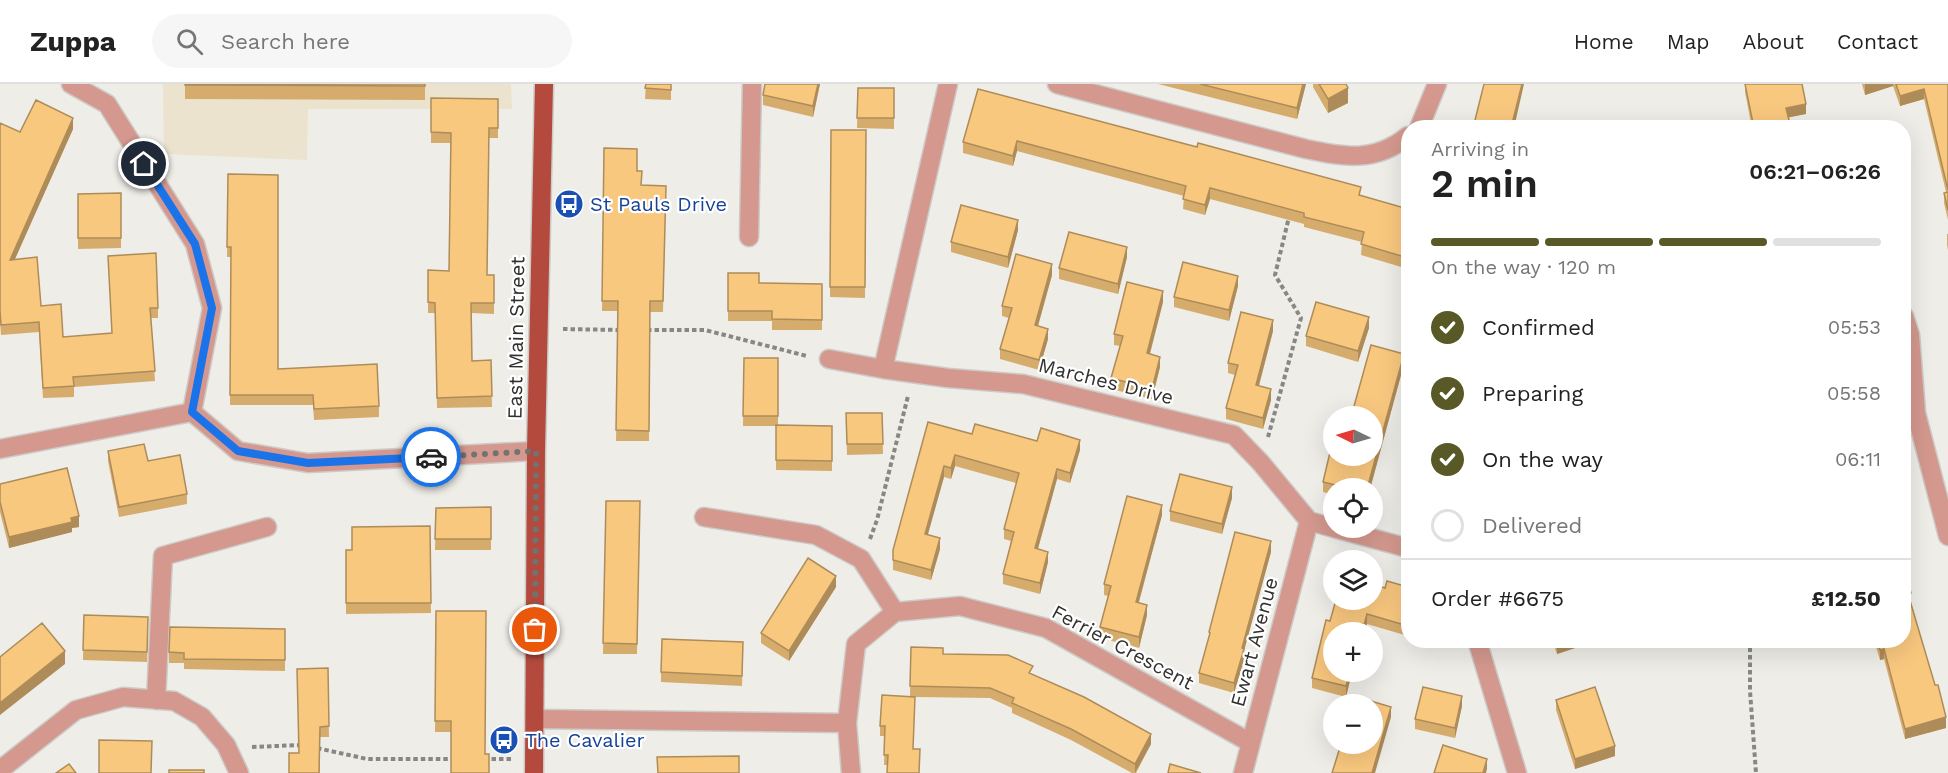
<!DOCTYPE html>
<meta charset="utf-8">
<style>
:root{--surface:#fff;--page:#f6f6f6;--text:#222;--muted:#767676;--line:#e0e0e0;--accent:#585926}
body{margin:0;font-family:"Work Sans",sans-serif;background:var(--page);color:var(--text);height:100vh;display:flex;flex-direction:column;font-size:22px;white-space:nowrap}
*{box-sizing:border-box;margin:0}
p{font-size:20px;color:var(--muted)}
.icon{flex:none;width:33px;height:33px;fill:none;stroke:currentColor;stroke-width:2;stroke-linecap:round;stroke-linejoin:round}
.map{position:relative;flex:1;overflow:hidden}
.panel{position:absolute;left:1401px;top:36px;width:510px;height:528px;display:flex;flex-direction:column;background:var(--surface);border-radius:24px;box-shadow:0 6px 24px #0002}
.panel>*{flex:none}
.needle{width:39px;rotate:275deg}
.controls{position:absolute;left:1323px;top:322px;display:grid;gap:12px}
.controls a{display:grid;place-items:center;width:60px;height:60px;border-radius:50%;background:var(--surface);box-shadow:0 6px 24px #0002;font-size:30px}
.pin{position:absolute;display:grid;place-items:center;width:51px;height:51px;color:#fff;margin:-26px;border:3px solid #fff;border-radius:50%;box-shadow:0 2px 6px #0007}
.courier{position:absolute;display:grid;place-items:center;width:60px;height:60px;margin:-30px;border:4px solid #1a73e8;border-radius:50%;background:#fff;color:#222;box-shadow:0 2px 8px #0007}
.summary em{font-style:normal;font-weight:600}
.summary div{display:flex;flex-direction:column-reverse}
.summary{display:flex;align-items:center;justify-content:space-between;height:102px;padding:0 30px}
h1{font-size:39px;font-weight:600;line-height:45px}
.bar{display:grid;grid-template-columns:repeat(4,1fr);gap:9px 6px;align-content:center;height:72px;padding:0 30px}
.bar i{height:8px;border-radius:4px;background:var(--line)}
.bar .active{background:var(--accent)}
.bar p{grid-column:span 4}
.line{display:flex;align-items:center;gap:15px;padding:0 30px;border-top:2px solid var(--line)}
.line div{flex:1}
ol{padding:0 30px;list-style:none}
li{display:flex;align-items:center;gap:18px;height:66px}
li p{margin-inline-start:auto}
li .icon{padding:6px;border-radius:50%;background:var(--accent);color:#fff;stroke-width:4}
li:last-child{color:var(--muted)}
li i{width:33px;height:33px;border:3px solid var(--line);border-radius:50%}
header{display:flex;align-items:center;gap:36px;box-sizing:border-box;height:84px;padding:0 30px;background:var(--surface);border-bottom:2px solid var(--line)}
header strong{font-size:28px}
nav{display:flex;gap:33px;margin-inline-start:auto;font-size:21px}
.search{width:420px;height:54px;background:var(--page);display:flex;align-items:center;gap:15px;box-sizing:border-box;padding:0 21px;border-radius:33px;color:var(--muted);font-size:22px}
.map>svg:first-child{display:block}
.industrial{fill:#ebe3cd}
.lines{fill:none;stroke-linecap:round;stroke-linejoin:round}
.minor-casing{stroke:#cccbc7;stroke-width:21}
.major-casing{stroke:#cccbc7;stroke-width:21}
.path{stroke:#878783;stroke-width:4;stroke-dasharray:4.5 3;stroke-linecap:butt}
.minor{stroke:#d4988e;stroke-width:18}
.major{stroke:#b44a3d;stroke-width:18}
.wall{fill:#d6ac6d}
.shaded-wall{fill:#ae8c59}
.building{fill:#f9c87f;stroke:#ae8c59;stroke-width:1.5}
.done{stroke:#72726f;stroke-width:6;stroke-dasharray:0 10.8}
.route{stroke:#1a73e8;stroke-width:8}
.labels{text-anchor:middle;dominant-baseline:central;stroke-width:4.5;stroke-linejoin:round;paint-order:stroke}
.transit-label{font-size:20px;fill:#164399;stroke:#fff;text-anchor:start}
.street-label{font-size:20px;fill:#30302e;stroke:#fff}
</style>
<header>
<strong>Zuppa</strong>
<div class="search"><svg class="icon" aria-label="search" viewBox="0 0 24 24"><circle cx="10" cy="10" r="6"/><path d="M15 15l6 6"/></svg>Search here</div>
<nav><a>Home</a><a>Map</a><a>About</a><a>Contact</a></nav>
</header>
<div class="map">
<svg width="1948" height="689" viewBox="0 0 1948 689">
<rect width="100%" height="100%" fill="#eeede8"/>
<!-- industrial -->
<path class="industrial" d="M163,0H511L512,25H308L307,76L164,70Z"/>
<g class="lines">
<!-- minor casing -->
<g class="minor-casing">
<path id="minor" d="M71,0L107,20L195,160L212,224L192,328
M1057,0L1306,65C1344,73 1375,79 1408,52
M1419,44L1437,0
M749,153L752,0
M1904,232L1910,251L1916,329L1948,452
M829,275L883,285L948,294L1023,300L1234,351L1261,379L1309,437L1334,444
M883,285L948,0
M0,365L192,328L238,367L308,379L536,367
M704,433L816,451L861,475L895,528
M1334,444L1408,464
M1477,556L1517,689
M156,616L163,472L267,443
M535,635L847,639
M0,686L76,626L123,613L174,617L202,633L226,661L239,689
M851,689L847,639L856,560L895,528L960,522L1046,544L1251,659
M1243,689L1309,437"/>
</g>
<!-- major casing -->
<g class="major-casing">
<path id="major" d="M534,689L536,367L544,0"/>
</g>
<!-- path -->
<path class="path" d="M563,245L621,246
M647,246H705L807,272
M1268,353L1301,234L1275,191L1289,133
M870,455L877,436L908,312
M1750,556V607L1756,689
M252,663L301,661
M317,664L367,675H456
M484,675H513"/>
<!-- minor -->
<use href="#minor" class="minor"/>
<!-- major -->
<use href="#major" class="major"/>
</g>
<!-- wall -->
<path class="wall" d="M185,0H425V16L185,15Z
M646,0H671V16L645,15Z
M820,0L813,33L763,21V11Z
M1158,0H1306L1297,35Z
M1313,0H1346L1348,19L1328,29L1313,3Z
M1745,0L1806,30L1788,33L1791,44H1744V40L1751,39L1745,8Z
M1862,0H1948V136L1944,119V109L1946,108L1924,15L1900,22L1893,2L1865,11Z
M858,4H894V45L857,44Z
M978,5L1408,125V185L1361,171L1362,158L1304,143V140L1210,115L1205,131L1183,125L1184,112L1017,67L1013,82L963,69V58Z
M431,14L498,15V54H489L487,191H494V230L471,229L472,277L491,276L492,323L437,324L435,229H428V186L449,187L451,59H431Z
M0,39L20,48L73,45L15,175L41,222L63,253L112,249L108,172L158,224V234H151L155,297L74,303V313L43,314L39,248L1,251L0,237Z
M831,46H866L865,214L830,213Z
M604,64L637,87L641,101L666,102L663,228H650L649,357H616L618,227H602Z
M228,90L278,285L379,322V333L314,336L313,321H230L231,173H227Z
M121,109V164L78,165V110Z
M1018,146L1008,184L951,168V158Z
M1947,150H1948V166L1947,161Z
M1127,173L1118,210L1059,195V184Z
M728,189L759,199L822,200V246H772V237H728Z
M1052,191L1038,242L1048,255L1039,286L1000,275V265L1009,234L1002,232V222Z
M1238,202L1229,237L1174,223V213Z
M1163,218L1150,270L1160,283L1152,315L1111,305V294L1120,262L1114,261V250Z
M1369,244L1358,278L1306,262V252Z
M1273,247L1259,302L1271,316L1263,345L1226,335V324L1235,291L1228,289V279Z
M744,274H778V341L832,342V387L776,386V342H743Z
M1404,280L1370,405H1334V411L1323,408V398L1334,372H1372Z
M846,329H882L883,370L847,371Z
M928,338L972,350L1037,357L1080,366L1070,399L1057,395L1038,465L1048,478L1040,510L1003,500V490L1011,457L1004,455V445L1016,399L955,382L951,395L944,393L927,451L940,465L931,496L893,486V466Z
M108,367L148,377L187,410V420L119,433L108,377Z
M0,400L79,443L72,444V448L9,464L0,428Z
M1232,414L1222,450L1170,437V427Z
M606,417H640L637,570H603Z
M491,423V466H435L436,424Z
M1162,431L1139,518L1147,531L1139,564L1100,554V543L1108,512L1104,511V500Z
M430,442L431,529L346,530V466H352Z
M1271,468L1244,565V576L1234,609L1199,599V589L1209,555V548Z
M836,503L789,577L761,559V549Z
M1408,503V552L1367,540L1365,549H1334V588H1352L1346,613L1312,604V594L1330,537L1385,504Z
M1911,518L1946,644L1905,655L1884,575L1880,576L1874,556H1904Z
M436,527L485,670L451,648H435Z
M84,531L148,543L147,578L83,576Z
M285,545V587L184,585V579H169V568Z
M1423,556H1434L1433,559Z
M1552,556H1599L1557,570Z
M911,563L1033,591L1151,660L1136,689H1132L1071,656L1012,629V624L990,614L915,613L913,665L888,681H884L885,652H880V642L910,612Z
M743,569L742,602L661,598V588Z
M328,584L329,653H320V689L298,669Z
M1556,616L1615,672L1575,685L1556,626Z
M1462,622L1455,654L1415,645V635Z"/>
<!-- shaded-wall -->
<path class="shaded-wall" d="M818,0H820L813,33V22Z
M1303,0H1306L1297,35V24Z
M1522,0H1524L1514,44H1511Z
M1865,0H1893V2L1865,11Z
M1348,4V19L1328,29V15Z
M1924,5V15L1900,22V12Z
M1806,20V30L1786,34V24Z
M73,34V45L10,186V176Z
M1017,57V67L1013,82V72Z
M1210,104V115L1205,131V121Z
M1018,136V146L1008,184V173Z
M1127,163V173L1118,210V200Z
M1052,180V191L1035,252V241Z
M1238,192V202L1229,237V226Z
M1163,207V218L1147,280V269Z
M1369,233V244L1358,278V267Z
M1273,236V247L1256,312V301Z
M1048,245V255L1039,286V276Z
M1404,270V280L1370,405H1367Z
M1160,273V283L1152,315V305Z
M1271,305V316L1263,345V334Z
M1080,356V366L1070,399V389Z
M955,371V382L951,395V384Z
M944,382V393L925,461V450Z
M1057,385V395L1035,475V464Z
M1232,403V414L1222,450V440Z
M1162,421V431L1136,528V518Z
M79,432V443L72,444V448L9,464V453Z
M940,454V465L931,496V486Z
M1271,457V468L1244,567V565V576L1234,609V599L1242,564Z
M1048,468V478L1040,510V499Z
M836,492V503L789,577V567Z
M1147,521V531L1139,564V553Z
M1367,530V540L1364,549V541Z
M1567,556H1599L1557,570V560Z
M1884,565V575L1880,576V566Z
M65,567V580L0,631V619Z
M1350,588H1352L1346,613V602Z
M1462,612V622L1455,654V644Z
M1391,623V633L1375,689H1372Z
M1946,633V644L1905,655V645Z
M1151,650V660L1135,689V680Z
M1615,662V672L1575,685V675Z
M1487,675V685L1486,689H1483Z"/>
<!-- building -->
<path class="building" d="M185,0H425V2L185,1Z
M646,0H671V6L645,4Z
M765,0H818L813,22L763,11Z
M1200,0H1303L1297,24Z
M1319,0H1346L1348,4L1328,15Z
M1484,0H1522L1511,44H1473Z
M1745,0H1802L1806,20L1786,24L1791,44H1745L1744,40L1753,39Z
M1896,0H1948V106L1924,5L1900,12Z
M858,4H894V34H857Z
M978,5L1197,63L1198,59L1361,103L1359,111L1408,125L1406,133H1408V174L1361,160L1364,148L1304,133V129L1210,104L1205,121L1183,115L1186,102L1017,57L1013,72L963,58Z
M431,14L498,15V44H489L487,191H494V219H471L472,277L491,276L492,312L437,314L435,219L428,218V186L449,187L451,49L431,48Z
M36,16L73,34L10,176L37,173L41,222L61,220L63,253L112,249L108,172L156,169L158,224H150L155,287L73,293L74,302L43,304L39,238L1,241L0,226V39L20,48Z
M831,46H866L865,203H830Z
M604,64L637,65V87H642L641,101L666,102L663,217H650L649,347L616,346L618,217H602Z
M228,90L278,91V285L377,280L379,322L314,325L313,311H230L231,163H227Z
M1948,108V126L1944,109Z
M121,109V154H78V110Z
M961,121L1018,136L1008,173L951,158Z
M1069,148L1127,163L1118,200L1059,184Z
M1016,170L1052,180L1035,241L1048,245L1039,276L1000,265L1012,224L1002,222Z
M1183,178L1238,192L1229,226L1174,213Z
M728,189H759V199L822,200V236L772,235V227H728Z
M1127,198L1163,207L1147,269L1160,273L1152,305L1111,294L1123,252L1114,250Z
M1316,218L1369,233L1358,267L1306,252Z
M1241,228L1273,236L1256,301L1271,305L1263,334L1226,324L1238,281L1228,279Z
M1371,261L1404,270L1367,405H1352L1323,398L1331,364L1334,365V372H1372V333H1351Z
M744,274H778V332H743Z
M846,329H882L883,360H847Z
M928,338L972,350L975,340L1037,357L1041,344L1080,356L1070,389L1057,385L1035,464L1048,468L1040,499L1003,490L1014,448L1004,445L1019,389L955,371L951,384L944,382L925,450L940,454L931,486L893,476V466Z
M776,341L832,342V377L776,376Z
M144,360L148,377L180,371L187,410L119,423L108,367Z
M67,384L79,432L71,434L72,438L9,453L0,418V400Z
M1180,390L1232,403L1222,440L1170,427Z
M1127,412L1162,421L1136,518L1147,521L1139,553L1100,543L1111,502L1104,500Z
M606,417H640L637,560L603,559Z
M491,423V455H435L436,424Z
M430,442L431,519H346V466H352V443Z
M1235,448L1271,457L1242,564L1244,565L1234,599L1199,589L1210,549L1209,548Z
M808,474L836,492L789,567L761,549Z
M1904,483L1911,509L1908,510L1935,601H1938L1946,633L1905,645L1884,565L1880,566L1877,556H1904Z
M1387,497L1408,503V542L1367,530L1364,541L1362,540L1359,549H1334V588H1350L1346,602L1312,594L1326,536L1330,537L1336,516H1372V500L1385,504Z
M436,527H486L485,670H489V689H451V637H435Z
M84,531L148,533L147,568L83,566Z
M42,539L65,567L0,619V573Z
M170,543L285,545V576L184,575V569L169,568Z
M662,555L743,558L742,592L661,588Z
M1556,556H1567L1557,560Z
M911,563L943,564V570L1008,571L1033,582L1029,589L1084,613L1151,650L1135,680L1071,645L1012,619L1014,614L990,604L910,602Z
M328,584L329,642L320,643L319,689H289V669H299L297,585Z
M1423,603L1462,612L1455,644L1415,635Z
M1595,603L1615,662L1575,675L1556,616Z
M882,611L915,613L913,665H920L919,689H887L888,671H884L885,642H880Z
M1354,612L1391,623L1372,689H1332L1341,660H1372V621H1352Z
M99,656L152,657L151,689H99Z
M1443,661L1487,675L1483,689H1434Z
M739,672V689H658L657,673Z
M69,680L76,689H56Z
M1170,680L1201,689H1168Z
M169,686H204V689H169Z"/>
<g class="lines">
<!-- done -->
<path class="done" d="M431,373L536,367L535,546"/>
<!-- route -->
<path class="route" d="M144,80L195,160L212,224L192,328L238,367L308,379L431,373"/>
</g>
<!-- icons -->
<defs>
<g id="bus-disc" transform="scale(1.5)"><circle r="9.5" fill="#1a4fb4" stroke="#fff"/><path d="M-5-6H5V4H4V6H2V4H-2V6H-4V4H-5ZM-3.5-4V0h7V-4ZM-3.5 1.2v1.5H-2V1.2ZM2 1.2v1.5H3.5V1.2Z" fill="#fff"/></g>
</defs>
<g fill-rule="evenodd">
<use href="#bus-disc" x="569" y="120"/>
<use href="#bus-disc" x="504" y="656"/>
</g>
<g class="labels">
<!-- transit labels -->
<g class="transit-label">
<text x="590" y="120">St Pauls Drive</text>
<text x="525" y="656">The Cavalier</text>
</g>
<!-- street labels -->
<g class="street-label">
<text transform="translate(516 254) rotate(-89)">East Main Street</text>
<text transform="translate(1106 297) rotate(14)">Marches Drive</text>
<text transform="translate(1254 558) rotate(-75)">Ewart Avenue</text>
<text transform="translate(1123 563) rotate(28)">Ferrier Crescent</text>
</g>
</g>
</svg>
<div class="controls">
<a><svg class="needle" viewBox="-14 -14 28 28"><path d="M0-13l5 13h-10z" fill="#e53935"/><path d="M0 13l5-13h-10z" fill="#767676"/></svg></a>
<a><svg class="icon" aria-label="locate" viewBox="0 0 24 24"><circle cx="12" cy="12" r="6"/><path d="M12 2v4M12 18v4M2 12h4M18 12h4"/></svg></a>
<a><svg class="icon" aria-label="layers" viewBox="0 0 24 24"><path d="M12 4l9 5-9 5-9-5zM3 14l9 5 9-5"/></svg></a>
<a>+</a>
<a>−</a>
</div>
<div class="pin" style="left:535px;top:546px;background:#ea580c"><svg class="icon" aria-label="bag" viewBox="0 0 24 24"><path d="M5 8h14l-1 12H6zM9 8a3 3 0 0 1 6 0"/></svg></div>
<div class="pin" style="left:144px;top:80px;background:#1f2937"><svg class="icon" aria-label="home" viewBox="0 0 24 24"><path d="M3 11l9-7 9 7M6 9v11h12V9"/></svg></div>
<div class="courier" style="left:431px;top:373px"><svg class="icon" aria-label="car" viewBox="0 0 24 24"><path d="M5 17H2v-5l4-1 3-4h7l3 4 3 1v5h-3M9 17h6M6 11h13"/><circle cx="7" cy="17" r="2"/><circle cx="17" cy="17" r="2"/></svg></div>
<section class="panel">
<div class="summary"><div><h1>2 min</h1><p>Arriving in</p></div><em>06:21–06:26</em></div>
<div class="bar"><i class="active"></i><i class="active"></i><i class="active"></i><i></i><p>On the way · 120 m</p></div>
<ol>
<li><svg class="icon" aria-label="check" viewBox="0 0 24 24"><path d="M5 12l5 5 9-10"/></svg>Confirmed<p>05:53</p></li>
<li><svg class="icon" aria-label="check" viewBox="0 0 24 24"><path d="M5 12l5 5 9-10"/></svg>Preparing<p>05:58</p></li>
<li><svg class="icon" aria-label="check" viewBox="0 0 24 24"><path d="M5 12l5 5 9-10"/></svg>On the way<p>06:11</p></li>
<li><i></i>Delivered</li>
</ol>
<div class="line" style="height:78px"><div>Order #6675</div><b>£12.50</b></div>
</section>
</div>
